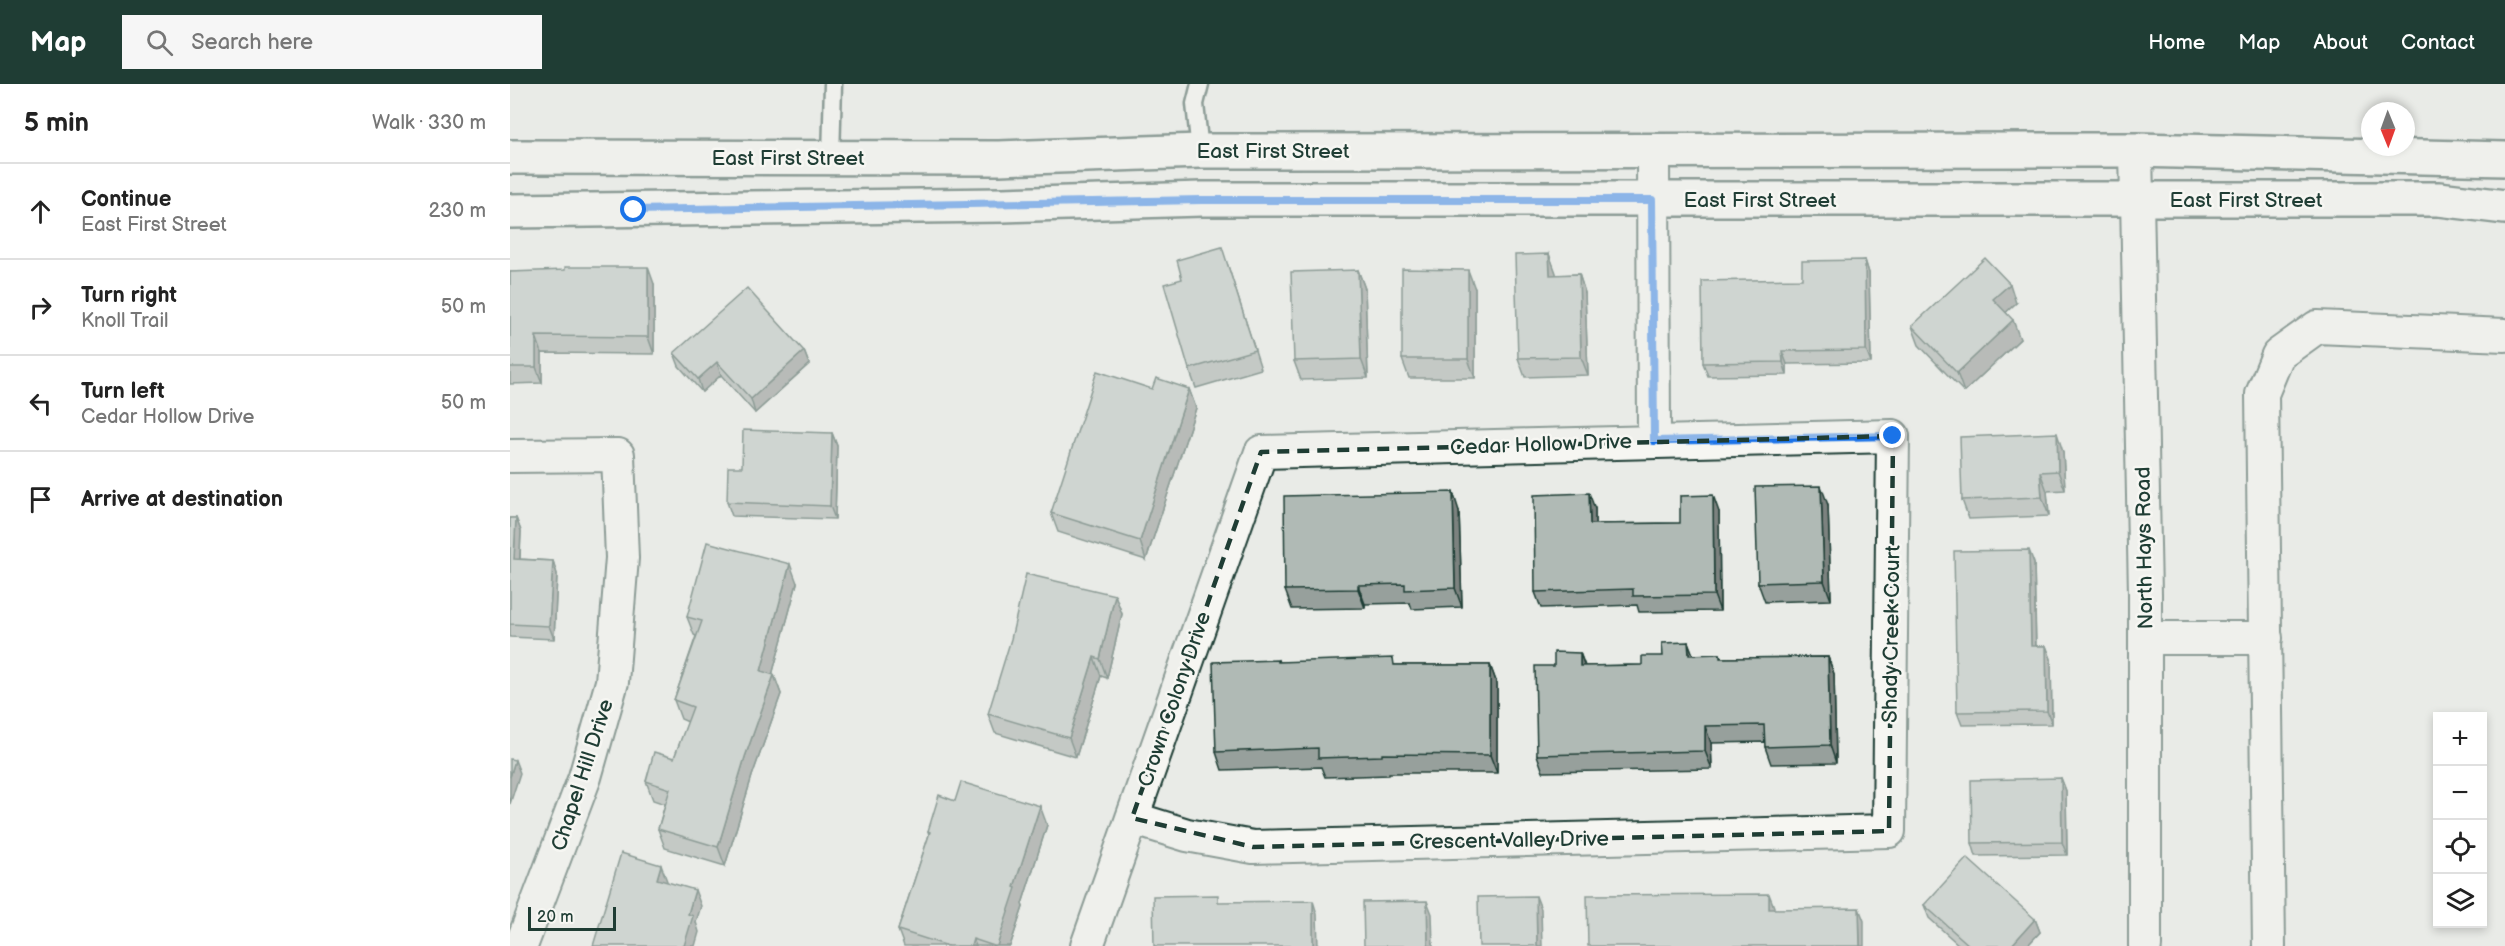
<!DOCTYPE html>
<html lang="en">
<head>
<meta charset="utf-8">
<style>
	body { margin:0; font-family:"Balsamiq Sans",sans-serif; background:#f6f6f6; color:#222 }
	.controls { position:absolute; right:18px; bottom:18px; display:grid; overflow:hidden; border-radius:0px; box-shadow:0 3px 9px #0003 }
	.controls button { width:54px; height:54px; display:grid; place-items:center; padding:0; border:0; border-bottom:2px solid #e0e0e0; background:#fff; color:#222; font:30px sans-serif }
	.compass { position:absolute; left:1851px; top:18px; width:54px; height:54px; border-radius:50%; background:#fff; box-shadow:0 3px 9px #0003; rotate:179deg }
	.scale { position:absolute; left:18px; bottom:15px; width:88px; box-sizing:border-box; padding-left:6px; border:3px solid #1f3d34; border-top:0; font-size:16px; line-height:21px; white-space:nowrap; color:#1f3d34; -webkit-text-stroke:4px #f6f6f2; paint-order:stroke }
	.stop { position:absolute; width:18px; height:18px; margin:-14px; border:4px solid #1a73e8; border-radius:50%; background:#fff }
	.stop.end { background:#1a73e8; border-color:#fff; box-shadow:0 2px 6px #0008 }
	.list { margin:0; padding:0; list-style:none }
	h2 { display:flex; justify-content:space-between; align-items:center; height:78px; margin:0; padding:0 24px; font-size:26px }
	h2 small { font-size:20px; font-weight:400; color:#767676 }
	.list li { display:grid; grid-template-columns:39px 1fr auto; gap:18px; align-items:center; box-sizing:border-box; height:96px; padding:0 24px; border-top:2px solid #e0e0e0 }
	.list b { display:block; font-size:22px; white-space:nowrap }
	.list p { margin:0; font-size:20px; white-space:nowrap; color:#767676 }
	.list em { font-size:20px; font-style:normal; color:#767676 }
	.icon { flex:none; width:33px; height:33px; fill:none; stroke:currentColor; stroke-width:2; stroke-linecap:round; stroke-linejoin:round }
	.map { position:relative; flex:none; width:1995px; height:862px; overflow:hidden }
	header { display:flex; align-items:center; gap:36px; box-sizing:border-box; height:84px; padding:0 30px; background:#1f3d34; color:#fff }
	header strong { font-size:28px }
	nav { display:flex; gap:33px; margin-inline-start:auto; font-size:21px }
	.search { width:420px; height:54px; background:#f6f6f6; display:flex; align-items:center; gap:15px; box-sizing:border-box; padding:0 21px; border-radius:0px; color:#767676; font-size:22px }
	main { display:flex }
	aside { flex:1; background:#fff }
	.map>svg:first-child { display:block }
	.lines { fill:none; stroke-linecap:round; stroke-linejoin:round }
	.service-casing { stroke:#1f3d34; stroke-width:21 }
	.minor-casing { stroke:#1f3d34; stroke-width:36 }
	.secondary-casing { stroke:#1f3d34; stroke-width:38 }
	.service { stroke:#f6f6f2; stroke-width:16 }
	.minor { stroke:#f6f6f2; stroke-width:32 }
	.secondary { stroke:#f6f6f2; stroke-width:33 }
	.wall { fill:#97a09c; stroke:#1f3d34; stroke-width:1.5 }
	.shaded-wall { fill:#7b827f; stroke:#1f3d34; stroke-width:1.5 }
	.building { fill:#b0bab5; stroke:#1f3d34; stroke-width:1.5 }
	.route { stroke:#1a73e8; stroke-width:8 }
	.marked { fill:none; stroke:#1f3d34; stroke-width:4.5; stroke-dasharray:12 8; stroke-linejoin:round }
	.labels { text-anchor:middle; stroke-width:5; stroke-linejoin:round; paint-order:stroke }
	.street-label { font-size:21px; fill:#1f3d34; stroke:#f6f6f2 }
</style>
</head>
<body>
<header>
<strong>Map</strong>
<div class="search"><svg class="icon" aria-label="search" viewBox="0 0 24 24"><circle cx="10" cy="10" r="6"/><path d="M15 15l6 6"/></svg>Search here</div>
<nav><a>Home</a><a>Map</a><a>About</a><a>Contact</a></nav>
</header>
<main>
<aside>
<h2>5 min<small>Walk · 330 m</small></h2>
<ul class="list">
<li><svg class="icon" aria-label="ahead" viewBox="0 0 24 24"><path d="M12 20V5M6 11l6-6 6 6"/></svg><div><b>Continue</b><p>East First Street</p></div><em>230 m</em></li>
<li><svg class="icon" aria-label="right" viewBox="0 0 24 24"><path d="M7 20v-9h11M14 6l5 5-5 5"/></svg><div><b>Turn right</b><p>Knoll Trail</p></div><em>50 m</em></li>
<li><svg class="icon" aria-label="left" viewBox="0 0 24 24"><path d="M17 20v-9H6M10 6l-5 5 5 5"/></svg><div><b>Turn left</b><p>Cedar Hollow Drive</p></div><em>50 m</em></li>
<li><svg class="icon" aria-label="arrive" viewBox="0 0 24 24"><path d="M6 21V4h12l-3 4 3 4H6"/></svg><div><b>Arrive at destination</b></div></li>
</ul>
</aside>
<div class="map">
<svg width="1995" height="862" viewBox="0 0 1995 862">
	<rect width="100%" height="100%" fill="#e9ebe7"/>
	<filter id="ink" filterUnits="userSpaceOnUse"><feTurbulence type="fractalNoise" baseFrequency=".0167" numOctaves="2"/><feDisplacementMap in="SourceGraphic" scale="12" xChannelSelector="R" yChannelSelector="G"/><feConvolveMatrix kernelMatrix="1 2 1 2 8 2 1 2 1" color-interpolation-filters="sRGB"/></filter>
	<g filter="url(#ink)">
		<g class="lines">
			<defs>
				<g id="service">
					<polyline points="690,0 685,20 690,67"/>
					<polyline points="321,74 323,0"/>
				</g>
				<g id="minor">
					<polyline points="1626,66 1635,510 1635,862"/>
					<polyline points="1143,67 1144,357"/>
					<polyline points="0,372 108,371 112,474 102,598 75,693 11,862"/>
					<polyline points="1635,554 1756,554"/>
					<polyline points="577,862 751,368 1383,352 1379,747 743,763 677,751 622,734"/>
					<polyline points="1759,862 1752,310 1768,271 1807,243 1995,251"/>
				</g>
				<g id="secondary">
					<polyline points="0,73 489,74 690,67 1626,66 1995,75"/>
					<polyline points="0,127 493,121 692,115 1929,115 1995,123"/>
				</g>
			</defs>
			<use href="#service" class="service-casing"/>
			<use href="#minor" class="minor-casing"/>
			<use href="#secondary" class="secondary-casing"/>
			<use href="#service" class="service"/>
			<use href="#minor" class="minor"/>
			<use href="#secondary" class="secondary"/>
		</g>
		<g class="wall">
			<polygon points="1039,170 1046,191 1069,190 1075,209 1078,291 1015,293 1008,274"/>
			<polygon points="1355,176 1359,189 1361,279 1277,280 1277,291 1198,292 1193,279 1292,195"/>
			<polygon points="718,182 751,285 686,304 679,285"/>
			<polygon points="848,186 855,205 858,294 791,296 784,277"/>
			<polygon points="0,188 144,200 144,270 32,269 32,299 0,300"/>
			<polygon points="965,205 965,294 899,294 892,275"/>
			<polygon points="1506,219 1496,228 1510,255 1454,308 1409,261 1402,242"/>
			<polygon points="294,267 299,280 245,329 211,291 192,308 169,282 164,269"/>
			<polygon points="642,305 679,305 686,324 636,476 548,448 541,429"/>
			<polygon points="322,349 327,362 325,435 222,432 217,418 232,383"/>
			<polygon points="1553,368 1555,406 1537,407 1539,432 1459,435 1452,416"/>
			<polygon points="1318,421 1321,516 1255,518 1248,499"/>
			<polygon points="1085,425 1085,440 1170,439 1209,428 1210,527 1129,528 1127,521 1031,524 1025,508"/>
			<polygon points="949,427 952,523 902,525 900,519 855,520 855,524 782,525 775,506"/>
			<polygon points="0,434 6,434 11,447 10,475 43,477 47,490 44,555 0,553"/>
			<polygon points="1524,479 1526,562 1536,562 1541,575 1542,640 1452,641 1447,628"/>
			<polygon points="287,499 262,591 264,591 271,610 242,692 215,782 155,764 148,745 155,720 143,716 136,697 164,674 178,638 171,635 164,616 186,552 184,551 177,533"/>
			<polygon points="605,511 612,530 597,594 591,592 566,673 485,649 478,630"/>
			<polygon points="1178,558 1183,571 1210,570 1211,574 1318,573 1324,590 1326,679 1261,680 1255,663 1255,658 1201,659 1202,685 1033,688 1027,671 1044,582 1070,569 1075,582 1132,581 1153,572"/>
			<polygon points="768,576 769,578 886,581 980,581 987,600 987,689 879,689 879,691 815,693 811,683 712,686 706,668"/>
			<polygon points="1551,694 1556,707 1557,771 1466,772 1462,759"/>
			<polygon points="445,717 537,741 512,820 513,823 500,862 394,862 388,846 419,751 418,747"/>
			<polygon points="1414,821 1525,835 1530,848 1517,862 1450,862 1419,834"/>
		</g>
		<g class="shaded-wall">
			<polygon points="1039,170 1046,189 1047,210 1040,191"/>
			<polygon points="1355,176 1359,189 1361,279 1356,266"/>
			<polygon points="138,183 144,200 144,270 138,253"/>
			<polygon points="848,186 855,205 858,294 851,275"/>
			<polygon points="958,186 965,205 965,294 958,275"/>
			<polygon points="1069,190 1075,209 1078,291 1071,273"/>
			<polygon points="1500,200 1506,219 1490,234 1483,215"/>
			<polygon points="1503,236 1510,255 1454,308 1447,289"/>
			<polygon points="26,252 32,269 32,299 26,283"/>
			<polygon points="294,267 299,280 245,329 241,315"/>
			<polygon points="1272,267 1277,280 1277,291 1273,278"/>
			<polygon points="207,278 211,291 192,308 188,295"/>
			<polygon points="679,305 686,324 636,476 630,457"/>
			<polygon points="322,349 327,362 325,435 320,422"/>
			<polygon points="1547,349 1553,368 1555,406 1548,387"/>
			<polygon points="1530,388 1537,407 1539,432 1532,413"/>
			<polygon points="1311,402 1318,421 1321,516 1314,497"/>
			<polygon points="943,408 949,427 952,523 945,504"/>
			<polygon points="1079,409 1085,425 1085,456 1080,440"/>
			<polygon points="1203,411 1209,428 1210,527 1204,511"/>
			<polygon points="6,434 11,447 9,488 4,475"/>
			<polygon points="1519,466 1524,479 1526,575 1521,562"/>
			<polygon points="43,477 47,490 44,555 39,542"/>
			<polygon points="280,480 287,499 258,606 251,587"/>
			<polygon points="848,501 855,520 855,524 848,505"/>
			<polygon points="605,511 612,530 597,594 590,575"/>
			<polygon points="1178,558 1185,576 1179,571"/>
			<polygon points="1536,562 1541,575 1542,640 1537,627"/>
			<polygon points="1070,569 1076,586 1070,582"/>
			<polygon points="584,573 591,592 566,673 559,654"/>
			<polygon points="1318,573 1324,590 1326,679 1320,661"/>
			<polygon points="980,581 987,600 987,689 980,671"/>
			<polygon points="264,591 271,610 242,692 215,782 208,763 235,673"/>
			<polygon points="1195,642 1201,659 1202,685 1195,667"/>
			<polygon points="5,676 10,689 0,720 0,693"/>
			<polygon points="1551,694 1556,707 1557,771 1552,758"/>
			<polygon points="530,722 537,741 512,820 513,823 500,862 487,862 504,803"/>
			<polygon points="151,781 157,797 153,811 147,795"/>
			<polygon points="185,806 191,822 186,838 189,848 185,862 174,862 178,830"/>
			<polygon points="1259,810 1264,823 1264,839 1259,825"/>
			<polygon points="1026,812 1031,825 1032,862 1027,862"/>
			<polygon points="803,817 807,830 808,862 803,862"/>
			<polygon points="917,817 922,830 923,862 918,862"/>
			<polygon points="1349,824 1354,837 1354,862 1350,862"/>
			<polygon points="1525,835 1530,848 1517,862 1501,862"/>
			<polygon points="463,855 466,862 461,862"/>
		</g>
		<g class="building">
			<polygon points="712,163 745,266 679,285 654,200 672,195 667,176"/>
			<polygon points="1039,170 1040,191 1069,190 1071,273 1008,274 1005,171"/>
			<polygon points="1475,174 1500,200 1483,215 1503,236 1447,289 1402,242"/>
			<polygon points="1355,176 1356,266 1272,267 1273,278 1193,279 1192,197 1292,195 1292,177"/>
			<polygon points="55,183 138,183 138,253 26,252 26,283 0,283 0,188 55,186"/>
			<polygon points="892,185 958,186 958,275 892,275"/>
			<polygon points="848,186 851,275 784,277 781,188"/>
			<polygon points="237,204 294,267 241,315 207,278 188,295 164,269"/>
			<polygon points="587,287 642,305 646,294 679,305 630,457 541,429"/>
			<polygon points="233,346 322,349 320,422 217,418 218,383 232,383"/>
			<polygon points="1547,349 1548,387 1530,388 1532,413 1452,416 1450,353"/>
			<polygon points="1311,402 1314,497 1248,499 1245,403"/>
			<polygon points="943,408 945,504 895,506 895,500 848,501 848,505 775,506 774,412"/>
			<polygon points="1079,409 1080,440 1170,439 1170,412 1203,411 1204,511 1123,512 1123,505 1025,508 1024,411"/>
			<polygon points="0,434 6,434 4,475 43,477 39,542 0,540"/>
			<polygon points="197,458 280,480 251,587 264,591 235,673 208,763 148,745 160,705 136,697 144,668 164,674 183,623 164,616 192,537 177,533"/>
			<polygon points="1519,466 1521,562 1536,562 1537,627 1447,628 1444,467"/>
			<polygon points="516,490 605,511 590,575 584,573 559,654 478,630 501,555"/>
			<polygon points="1178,558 1179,571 1210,570 1210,574 1318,573 1320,661 1255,663 1254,641 1195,642 1195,667 1027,671 1025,582 1044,582 1044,568 1070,569 1070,582 1132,581 1132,572 1153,572 1152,559"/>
			<polygon points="883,574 884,581 980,581 980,671 872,670 872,672 808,674 808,664 706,668 703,578 768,576 768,578"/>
			<polygon points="0,675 5,676 0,693"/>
			<polygon points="1551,694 1552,758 1462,759 1461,696"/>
			<polygon points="451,698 530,722 504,803 506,804 487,862 484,862 463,855 461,862 438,862 388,846 420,748 418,747 429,711 445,717"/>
			<polygon points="111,769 151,781 147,795 185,806 178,830 183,832 174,862 83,862"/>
			<polygon points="1457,774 1525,835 1501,862 1460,862 1414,821"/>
			<polygon points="1259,810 1259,825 1349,824 1350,862 1078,862 1077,811"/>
			<polygon points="708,811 708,818 803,817 803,862 644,862 643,812"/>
			<polygon points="1026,812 1027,862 969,862 968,813"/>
			<polygon points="917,817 918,862 854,862 853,818"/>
		</g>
	</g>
	<g class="lines" filter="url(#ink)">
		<polyline class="route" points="124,126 692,116 1142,116 1144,357 1383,352"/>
	</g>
	<path d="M0 0H1995V862H0ZM1383 352 1379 747 743 763 622 734 751 368Z" fill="#e9ebe7" fill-opacity=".55" fill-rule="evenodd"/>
	<path class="marked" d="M1383 352 1379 747 743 763 622 734 751 368Z"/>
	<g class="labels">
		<g class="street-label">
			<text x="763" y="74">East First Street</text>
			<text x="278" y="81">East First Street</text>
			<text x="1250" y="123">East First Street</text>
			<text x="1736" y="123">East First Street</text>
			<text transform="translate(1031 360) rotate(-2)" y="7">Cedar Hollow Drive</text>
			<text transform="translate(1634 464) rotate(-91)" y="7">North Hays Road</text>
			<text transform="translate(1381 550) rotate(-89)" y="7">Shady Creek Court</text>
			<text transform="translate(664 615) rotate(-71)" y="7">Crown Colony Drive</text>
			<text transform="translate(72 691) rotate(-72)" y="7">Chapel Hill Drive</text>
			<text transform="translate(999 756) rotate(-1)" y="7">Crescent Valley Drive</text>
		</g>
	</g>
</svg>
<div class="controls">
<button>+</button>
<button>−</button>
<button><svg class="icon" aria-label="locate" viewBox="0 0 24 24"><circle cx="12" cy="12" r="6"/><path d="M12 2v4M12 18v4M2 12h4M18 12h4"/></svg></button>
<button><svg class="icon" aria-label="layers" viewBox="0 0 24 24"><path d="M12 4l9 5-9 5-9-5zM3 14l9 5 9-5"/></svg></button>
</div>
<svg class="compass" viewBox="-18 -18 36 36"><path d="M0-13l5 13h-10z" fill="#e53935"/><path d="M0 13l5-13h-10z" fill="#767676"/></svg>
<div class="scale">20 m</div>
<div class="stop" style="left:124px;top:126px"></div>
<div class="stop end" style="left:1383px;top:352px"></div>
</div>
</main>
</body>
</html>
